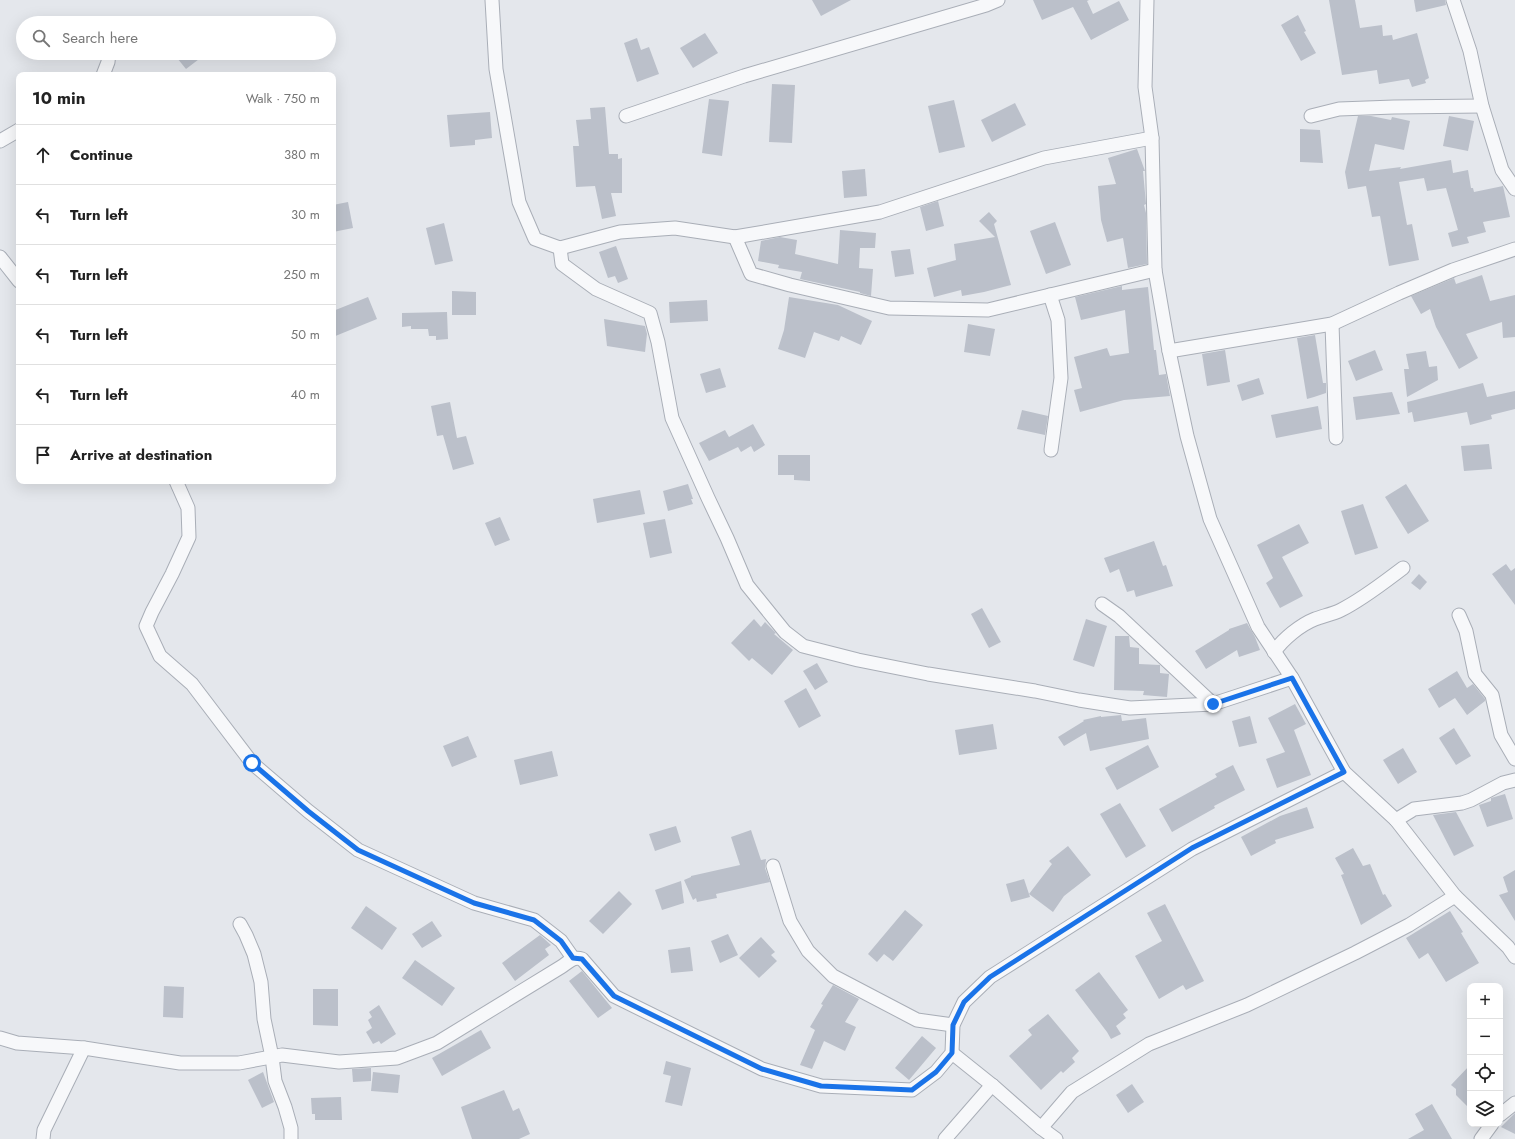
<!DOCTYPE html>
<html lang="en">
<head>
<meta charset="utf-8">
<style>
	body { margin:0; font-family:Jost,sans-serif; background:#f6f6f6; color:#222 }
	.controls { position:absolute; right:12px; bottom:12px; display:grid; overflow:hidden; border-radius:8px; box-shadow:0 4px 16px #0002 }
	.controls button { width:36px; height:36px; display:grid; place-items:center; padding:0; border:0; border-bottom:1px solid #e0e0e0; background:#fff; color:#222; font:20px sans-serif }
	.stop { position:absolute; width:12px; height:12px; margin:-9px; border:3px solid #1a73e8; border-radius:50%; background:#fff }
	.stop.end { background:#1a73e8; border-color:#fff; box-shadow:0 1px 4px #0008 }
	.list { margin:0; padding:0; list-style:none }
	h2 { display:flex; justify-content:space-between; align-items:center; height:52px; margin:0; padding:0 16px; font-size:17px }
	h2 small { font-size:13px; font-weight:400; color:#767676 }
	.list li { display:grid; grid-template-columns:26px 1fr auto; gap:12px; align-items:center; box-sizing:border-box; height:60px; padding:0 16px; border-top:1px solid #e0e0e0 }
	.list b { display:block; font-size:15px; white-space:nowrap }
	.list em { font-size:13px; font-style:normal; color:#767676 }
	.icon { flex:none; width:22px; height:22px; fill:none; stroke:currentColor; stroke-width:2; stroke-linecap:round; stroke-linejoin:round }
	.map { position:relative; flex:none; width:1515px; height:1139px; overflow:hidden }
	.search { position:absolute; background:#fff; box-shadow:0 4px 16px #0002; left:16px; top:16px; width:320px; height:44px; display:flex; align-items:center; gap:10px; box-sizing:border-box; padding:0 14px; border-radius:22px; color:#767676; font-size:15px }
	.panel { position:absolute; background:#fff; box-shadow:0 4px 16px #0002; left:16px; top:72px; width:320px; height:412px; border-radius:8px }
	.map>svg:first-child { display:block }
	.building { fill:#bbc0ca }
	.lines { fill:none; stroke-linecap:round; stroke-linejoin:round }
	.minor-casing { stroke:#a9aeb7; stroke-width:15 }
	.minor { stroke:#f7f8fa; stroke-width:13 }
	.route { stroke:#1a73e8; stroke-width:5 }
</style>
</head>
<body>
<div class="map">
<svg width="1515" height="1139" viewBox="0 0 1515 1139">
	<rect width="100%" height="100%" fill="#e4e7ec"/>
	<g class="building">
		<polygon points="812,0 851,0 821,16"/>
		<polygon points="1033,0 1089,0 1087,1 1093,14 1119,1 1129,20 1091,40 1073,7 1042,20"/>
		<polygon points="1329,0 1355,0 1360,28 1382,25 1383,36 1392,35 1393,40 1417,33 1429,78 1425,80 1426,83 1412,87 1409,79 1379,84 1377,70 1342,75"/>
		<polygon points="1414,0 1445,0 1446,5 1416,12"/>
		<polygon points="1298,15 1306,31 1304,32 1316,53 1301,61 1281,25"/>
		<polygon points="705,33 718,53 693,68 680,48"/>
		<polygon points="637,38 641,50 649,47 659,74 637,82 624,43"/>
		<polygon points="173,53 207,53 186,69"/>
		<polygon points="772,84 795,85 792,143 769,142"/>
		<polygon points="709,99 729,101 722,156 702,153"/>
		<polygon points="954,100 965,147 939,153 928,106"/>
		<polygon points="1015,103 1026,125 992,142 981,120"/>
		<polygon points="605,107 609,154 618,154 618,159 622,158 622,193 611,193 616,216 602,219 595,186 576,187 573,146 579,146 576,120 591,119 590,108"/>
		<polygon points="490,112 492,138 475,140 475,145 450,147 447,115"/>
		<polygon points="1358,116 1371,116 1391,120 1392,117 1410,121 1404,150 1375,144 1369,171 1401,167 1400,169 1451,160 1453,173 1468,170 1471,188 1473,188 1474,192 1503,186 1510,217 1483,222 1486,232 1467,237 1469,243 1452,247 1448,233 1458,230 1446,188 1427,191 1424,178 1399,182 1407,225 1412,224 1419,260 1389,266 1380,216 1372,217 1366,186 1348,189 1345,172"/>
		<polygon points="1449,116 1474,121 1468,151 1443,146"/>
		<polygon points="1300,129 1320,130 1323,163 1300,162"/>
		<polygon points="1137,149 1145,171 1143,171 1146,204 1144,205 1146,213 1147,264 1128,268 1123,238 1107,242 1101,220 1098,186 1116,184 1108,158"/>
		<polygon points="865,169 867,196 844,198 842,171"/>
		<polygon points="938,201 944,226 926,231 920,207"/>
		<polygon points="348,202 353,228 333,232 333,205"/>
		<polygon points="989,212 997,221 994,224 1011,285 984,292 962,296 961,290 934,297 927,268 956,260 954,244 995,237 979,221"/>
		<polygon points="1055,222 1071,265 1046,274 1030,231"/>
		<polygon points="444,223 453,261 435,265 426,228"/>
		<polygon points="840,230 876,233 875,248 860,248 859,268 873,269 871,296 860,293 860,292 800,279 802,272 778,268 779,265 758,261 761,241 780,237 797,240 795,254 838,264"/>
		<polygon points="616,246 628,279 618,283 615,276 608,278 599,252"/>
		<polygon points="910,249 914,274 895,277 891,251"/>
		<polygon points="1482,275 1490,301 1515,295 1515,337 1503,338 1502,322 1466,334 1478,358 1459,369 1436,327 1430,309 1421,314 1411,296 1454,278 1456,284"/>
		<polygon points="1122,286 1122,290 1148,287 1154,350 1156,350 1159,375 1166,374 1170,396 1124,400 1080,412 1074,390 1082,388 1074,357 1107,348 1110,356 1129,353 1125,310 1081,320 1075,297"/>
		<polygon points="452,291 476,292 476,315 452,315"/>
		<polygon points="368,297 377,319 333,337 333,311"/>
		<polygon points="789,297 838,305 872,321 861,345 841,336 839,341 814,332 805,358 778,349 784,330"/>
		<polygon points="707,300 708,321 670,323 669,302"/>
		<polygon points="447,312 448,339 436,340 436,336 429,336 428,329 411,329 411,326 402,327 402,313"/>
		<polygon points="604,319 645,326 647,334 645,352 607,346"/>
		<polygon points="968,324 995,329 990,356 964,352"/>
		<polygon points="1315,335 1323,383 1326,383 1326,393 1314,397 1307,399 1297,338"/>
		<polygon points="1225,350 1230,382 1207,386 1202,354"/>
		<polygon points="1375,350 1383,370 1356,381 1348,361"/>
		<polygon points="1426,351 1429,367 1437,366 1438,380 1407,397 1404,369 1409,369 1406,354"/>
		<polygon points="720,368 726,387 706,393 700,374"/>
		<polygon points="1259,378 1264,394 1242,401 1237,385"/>
		<polygon points="1483,383 1487,397 1515,391 1515,409 1491,415 1492,419 1470,425 1467,412 1414,422 1412,412 1408,413 1407,402"/>
		<polygon points="1392,392 1400,414 1356,420 1353,397"/>
		<polygon points="450,402 457,438 466,436 474,464 453,470 443,435 437,436 431,406"/>
		<polygon points="1318,406 1322,429 1276,438 1271,415"/>
		<polygon points="1022,410 1048,416 1045,435 1017,429"/>
		<polygon points="753,424 765,445 754,452 751,446 741,452 738,447 709,461 699,443 725,430 729,437"/>
		<polygon points="1489,444 1492,469 1464,471 1461,446"/>
		<polygon points="778,455 810,455 810,481 794,480 794,475 778,475"/>
		<polygon points="688,484 693,499 691,499 693,504 668,511 663,491"/>
		<polygon points="1406,484 1429,521 1408,534 1385,497"/>
		<polygon points="640,490 645,514 597,523 593,499"/>
		<polygon points="1363,504 1378,548 1355,555 1341,511"/>
		<polygon points="500,517 510,540 495,546 485,523"/>
		<polygon points="665,519 672,553 650,558 643,523"/>
		<polygon points="1299,524 1309,543 1282,557 1303,596 1280,608 1266,583 1273,578 1257,545"/>
		<polygon points="1154,541 1163,566 1166,565 1173,586 1136,597 1134,590 1127,592 1119,569 1110,573 1104,558"/>
		<polygon points="1506,564 1511,571 1515,568 1515,605 1492,574"/>
		<polygon points="1419,574 1427,582 1420,590 1411,583"/>
		<polygon points="982,608 1001,642 989,648 971,614"/>
		<polygon points="754,619 761,627 765,622 776,633 774,634 793,650 772,675 752,658 749,661 731,643"/>
		<polygon points="1086,619 1107,626 1094,667 1073,660"/>
		<polygon points="1247,623 1255,637 1260,650 1239,657 1237,650 1206,669 1195,651 1229,630 1229,629"/>
		<polygon points="1115,636 1129,636 1130,647 1139,648 1139,664 1160,665 1160,673 1169,674 1167,697 1143,695 1144,691 1114,690"/>
		<polygon points="817,663 828,682 815,690 803,671"/>
		<polygon points="1457,671 1467,688 1473,684 1485,699 1485,701 1467,715 1455,698 1439,708 1428,689"/>
		<polygon points="806,688 821,716 799,728 784,701"/>
		<polygon points="1295,704 1306,724 1294,730 1311,775 1277,788 1266,759 1285,752 1268,718"/>
		<polygon points="1121,715 1122,721 1146,718 1149,739 1090,751 1086,733 1064,746 1058,737 1084,721 1083,720 1101,716 1101,717"/>
		<polygon points="1250,716 1257,743 1239,747 1232,721"/>
		<polygon points="993,724 997,749 959,755 955,730"/>
		<polygon points="1454,728 1471,756 1456,765 1439,738"/>
		<polygon points="468,736 477,757 452,767 443,746"/>
		<polygon points="1148,745 1159,767 1117,790 1105,768"/>
		<polygon points="1403,748 1417,772 1398,784 1383,760"/>
		<polygon points="552,751 558,776 520,785 514,760"/>
		<polygon points="1233,765 1245,790 1214,806 1215,808 1172,832 1159,809 1217,777 1215,774"/>
		<polygon points="1505,794 1513,819 1487,827 1479,805 1491,801 1491,798"/>
		<polygon points="1120,803 1146,846 1126,858 1100,814"/>
		<polygon points="1307,807 1314,828 1275,840 1276,843 1251,856 1241,837 1280,816"/>
		<polygon points="1456,812 1474,846 1454,856 1433,815"/>
		<polygon points="676,826 681,842 655,851 649,834"/>
		<polygon points="751,830 761,860 766,859 765,868 770,882 716,894 717,898 697,902 696,898 693,900 684,880 691,877 691,876 740,865 731,837"/>
		<polygon points="1068,846 1091,875 1064,896 1053,912 1029,894 1052,864 1049,861"/>
		<polygon points="1353,848 1363,866 1370,864 1383,895 1385,894 1392,906 1361,925 1341,875 1344,874 1335,858"/>
		<polygon points="1515,870 1515,921 1499,895 1508,892 1503,877"/>
		<polygon points="1024,879 1030,897 1011,902 1006,884"/>
		<polygon points="681,881 684,903 662,910 655,890"/>
		<polygon points="619,891 632,904 603,934 589,921"/>
		<polygon points="1165,904 1204,981 1186,990 1183,985 1159,999 1135,956 1162,941 1147,913"/>
		<polygon points="366,906 397,928 382,950 351,928"/>
		<polygon points="905,910 923,925 893,961 884,954 877,962 868,954"/>
		<polygon points="1450,911 1463,932 1461,933 1479,963 1446,982 1428,953 1419,959 1406,938"/>
		<polygon points="432,921 442,936 422,948 412,934"/>
		<polygon points="728,934 738,955 720,963 711,941"/>
		<polygon points="540,935 551,945 545,949 549,955 515,981 502,963"/>
		<polygon points="761,937 775,952 771,955 777,961 759,978 739,958"/>
		<polygon points="690,947 693,971 671,973 668,950"/>
		<polygon points="415,960 455,988 442,1006 402,978"/>
		<polygon points="582,971 612,1008 598,1018 569,981"/>
		<polygon points="1099,972 1128,1010 1123,1014 1126,1018 1116,1026 1121,1034 1111,1039 1107,1032 1075,990"/>
		<polygon points="833,985 859,999 845,1022 856,1027 845,1051 824,1041 812,1069 800,1065 815,1030 810,1027 823,1005 821,1004"/>
		<polygon points="164,986 184,987 183,1018 163,1017"/>
		<polygon points="313,989 338,989 338,1026 313,1025"/>
		<polygon points="379,1005 396,1034 381,1044 379,1041 373,1044 366,1032 372,1028 368,1020 372,1017 369,1012"/>
		<polygon points="1048,1014 1079,1051 1072,1058 1075,1062 1063,1073 1061,1071 1041,1090 1009,1056 1032,1035 1028,1030"/>
		<polygon points="481,1030 491,1048 442,1076 432,1058"/>
		<polygon points="922,1036 936,1048 909,1080 895,1068"/>
		<polygon points="666,1061 691,1068 682,1106 665,1102 671,1076 663,1074"/>
		<polygon points="1470,1065 1470,1109 1456,1095 1456,1089 1451,1085"/>
		<polygon points="371,1068 371,1081 353,1082 352,1069"/>
		<polygon points="263,1072 274,1102 262,1108 248,1080"/>
		<polygon points="373,1072 400,1075 398,1093 371,1091"/>
		<polygon points="1132,1084 1144,1102 1128,1113 1116,1095"/>
		<polygon points="504,1090 513,1111 519,1108 530,1134 519,1139 472,1139 461,1107"/>
		<polygon points="341,1097 342,1120 315,1120 315,1114 312,1114 311,1098"/>
		<polygon points="1432,1104 1452,1139 1408,1139 1424,1130 1415,1114"/>
		<polygon points="1515,1113 1515,1134 1501,1127"/>
	</g>
	<g class="lines">
		<defs>
			<g id="minor">
				<polyline points="492,0 496,69 519,202 535,239 560,248 620,232 675,228 735,237 880,212 1044,158 1152,138"/>
				<polyline points="1147,0 1145,87 1152,138 1155,270 1169,351 1187,436 1210,519 1258,627 1292,678 1344,772 1396,820 1455,896 1508,947 1515,957"/>
				<polyline points="1453,0 1470,51 1482,106 1502,170 1515,189"/>
				<polyline points="103,75 108,62 109,53"/>
				<polyline points="626,116 744,76 986,5 998,0"/>
				<polyline points="1311,116 1339,109 1394,107 1482,106"/>
				<polyline points="0,141 19,130"/>
				<polyline points="735,237 751,274 790,285 889,308 988,310 1155,270"/>
				<polyline points="560,248 562,264 596,289 650,313 658,342 672,418 708,498 727,538 747,585 785,632 803,646 858,660 928,674 1035,691 1079,700 1130,708 1213,704 1292,678"/>
				<polyline points="0,257 19,281"/>
				<polyline points="1050,295 1058,320 1061,378 1051,450"/>
				<polyline points="1332,324 1336,438"/>
				<polyline points="1169,351 1332,324 1399,293 1453,270 1515,249"/>
				<polyline points="176,481 188,508 189,537 172,574 152,612 146,626 160,656 192,684 252,763 308,811 358,850 474,903 534,920 561,941 573,958"/>
				<polyline points="1102,604 1119,616 1213,704"/>
				<polyline points="1459,615 1466,631 1475,674 1492,695 1501,735 1515,759"/>
				<path d="M1274 652C1283 639 1300 625 1315 619 1323 616 1333 614 1341 610 1363 599 1383 583 1403 568"/>
				<polyline points="1396,820 1414,809 1462,803 1471,800 1503,783 1515,780"/>
				<polyline points="773,866 790,921 808,951 833,976 917,1020 953,1025"/>
				<polyline points="240,924 246,935 254,954 261,982 264,1019 272,1057 275,1081 285,1107 291,1128 291,1139"/>
				<path d="M0 1038 17 1043 84 1048 180 1063H239L282 1055 339 1062 397 1058 437 1043 561 967C569 962 573 956 582 959L614 996 762 1069 821 1086 912 1090 936 1072 952 1053 953 1025 964 1002 990 977 1192 849 1344 772"/>
				<polyline points="952,1053 992,1085 1041,1128 1056,1139"/>
				<polyline points="1500,1115 1515,1103"/>
				<polyline points="1041,1128 1072,1092 1149,1044 1247,1005 1355,953 1409,925 1455,896"/>
				<polyline points="43,1139 44,1130 84,1048"/>
				<polyline points="945,1139 992,1085"/>
				<polyline points="1481,1139 1492,1124"/>
			</g>
		</defs>
		<use href="#minor" class="minor-casing"/>
		<use href="#minor" class="minor"/>
	</g>
	<g class="lines">
		<polyline class="route" points="252,763 308,811 358,850 474,903 534,920 561,941 573,958 582,959 614,996 762,1069 821,1086 912,1090 936,1072 952,1053 953,1025 964,1002 990,977 1192,848 1344,772 1292,678 1213,704"/>
	</g>
</svg>
<div class="controls">
<button>+</button>
<button>−</button>
<button><svg class="icon" aria-label="locate" viewBox="0 0 24 24"><circle cx="12" cy="12" r="6"/><path d="M12 2v4M12 18v4M2 12h4M18 12h4"/></svg></button>
<button><svg class="icon" aria-label="layers" viewBox="0 0 24 24"><path d="M12 4l9 5-9 5-9-5zM3 14l9 5 9-5"/></svg></button>
</div>
<div class="stop" style="left:252px;top:763px"></div>
<div class="stop end" style="left:1213px;top:704px"></div>
<div class="search"><svg class="icon" aria-label="search" viewBox="0 0 24 24"><circle cx="10" cy="10" r="6"/><path d="M15 15l6 6"/></svg>Search here</div>
<section class="panel">
<h2>10 min<small>Walk · 750 m</small></h2>
<ul class="list">
<li><svg class="icon" aria-label="ahead" viewBox="0 0 24 24"><path d="M12 20V5M6 11l6-6 6 6"/></svg><div><b>Continue</b></div><em>380 m</em></li>
<li><svg class="icon" aria-label="left" viewBox="0 0 24 24"><path d="M17 20v-9H6M10 6l-5 5 5 5"/></svg><div><b>Turn left</b></div><em>30 m</em></li>
<li><svg class="icon" aria-label="left" viewBox="0 0 24 24"><path d="M17 20v-9H6M10 6l-5 5 5 5"/></svg><div><b>Turn left</b></div><em>250 m</em></li>
<li><svg class="icon" aria-label="left" viewBox="0 0 24 24"><path d="M17 20v-9H6M10 6l-5 5 5 5"/></svg><div><b>Turn left</b></div><em>50 m</em></li>
<li><svg class="icon" aria-label="left" viewBox="0 0 24 24"><path d="M17 20v-9H6M10 6l-5 5 5 5"/></svg><div><b>Turn left</b></div><em>40 m</em></li>
<li><svg class="icon" aria-label="arrive" viewBox="0 0 24 24"><path d="M6 21V4h12l-3 4 3 4H6"/></svg><div><b>Arrive at destination</b></div></li>
</ul>
</section>
</div>
</body>
</html>
